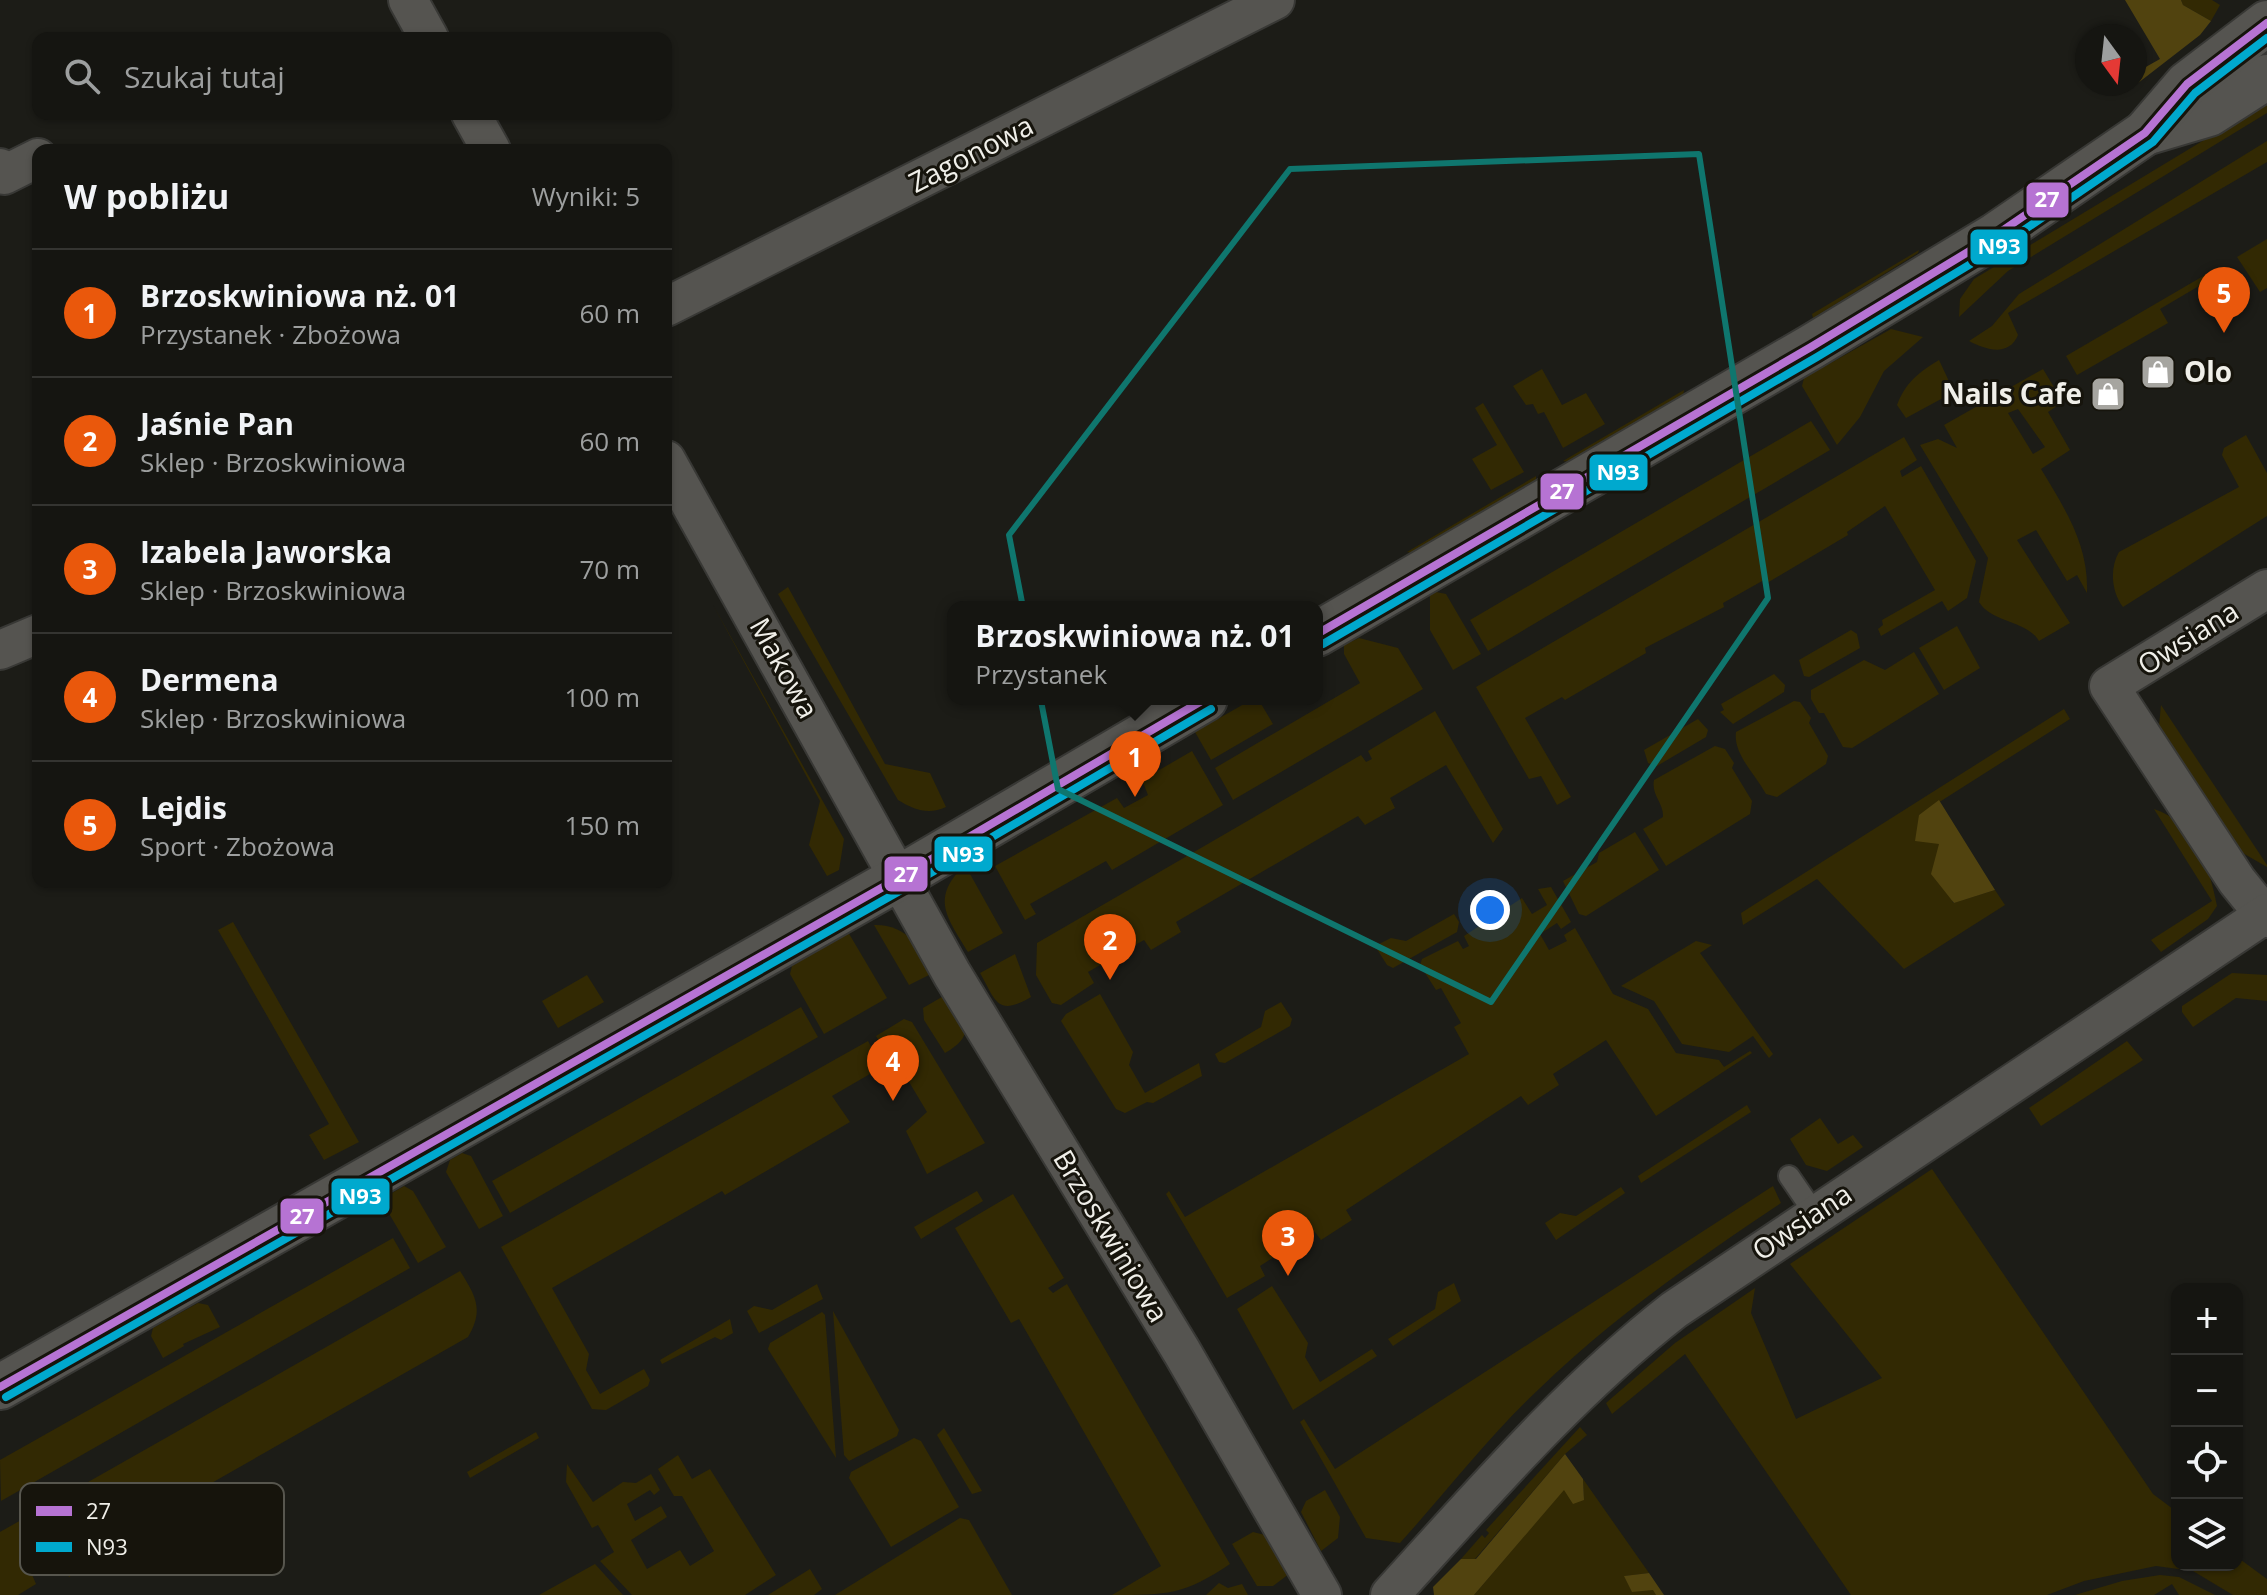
<!DOCTYPE html>
<html lang="pl">
<head>
<meta charset="utf-8">
<style>
	body { margin:0; font-family:"Open Sans",sans-serif; background:#1e1e1a; color:#f1f3f6 }
	.controls { position:absolute; right:24px; bottom:24px; display:grid; overflow:hidden; border-radius:16px; box-shadow:0 2px 6px #0004 }
	.controls button { width:72px; height:72px; display:grid; place-items:center; padding:0; border:0; border-bottom:2px solid #343431; background:#151511; color:#f1f3f6; font:40px sans-serif }
	.compass { position:absolute; left:2075px; top:24px; width:72px; height:72px; border-radius:50%; background:#151511; box-shadow:0 2px 6px #0004; rotate:165deg }
	.you { position:absolute; left:1490px; top:910px; width:28px; height:28px; margin:-20px; border:6px solid #fff; border-radius:50%; background:#1a73e8; box-shadow:0 0 0 12px #1a73e833 }
	.badge { display:grid; place-items:center; width:52px; height:52px; border-radius:50%; background:#ea580c; color:#fff; font-size:26px; font-weight:700 }
	.pin { position:absolute; translate:-50% -66px; filter:drop-shadow(0 2px 4px #0008) }
	.pin::after { content:''; position:absolute; top:42px; width:28px; height:24px; background:inherit; clip-path:polygon(0 0,100% 0,50% 100%) }
	.popup { position:absolute; left:947px; top:601px; width:376px; height:104px; box-sizing:border-box; display:grid; place-content:center; border-radius:16px; background:#151511; filter:drop-shadow(0 2px 6px #0005); font-size:26px; white-space:nowrap; color:#9d9f9f }
	.popup b { font-size:30px; color:#f1f3f6 }
	.popup::after { content:''; position:absolute; left:50%; top:100%; margin-left:-16px; border:16px solid transparent; border-top-color:#151511 }
	.list { margin:0; padding:0; list-style:none }
	h2 { display:flex; justify-content:space-between; align-items:center; height:104px; margin:0; padding:0 32px; font-size:34px }
	h2 small { font-size:26px; font-weight:400; color:#9d9f9f }
	.list li { display:grid; grid-template-columns:52px 1fr auto; gap:24px; align-items:center; box-sizing:border-box; height:128px; padding:0 32px; border-top:2px solid #343431 }
	.list b { display:block; font-size:30px; white-space:nowrap }
	.list p { margin:0; font-size:26px; white-space:nowrap; color:#9d9f9f }
	.list em { font-size:26px; font-style:normal; color:#9d9f9f }
	.icon { flex:none; width:44px; height:44px; fill:none; stroke:currentColor; stroke-width:2; stroke-linecap:round; stroke-linejoin:round }
	.map { position:relative; flex:none; width:2267px; height:1595px; overflow:hidden }
	.search { position:absolute; background:#151511; box-shadow:0 2px 6px #0004; left:32px; top:32px; width:640px; height:88px; display:flex; align-items:center; gap:20px; box-sizing:border-box; padding:0 28px; border-radius:16px; color:#9d9f9f; font-size:30px }
	.panel { position:absolute; background:#151511; box-shadow:0 2px 6px #0004; left:32px; top:144px; width:640px; height:744px; border-radius:16px }
	.map>svg:first-child { display:block }
	.green { fill:#322903; fill-rule:evenodd }
	.forest { fill:#51430f }
	.lines { fill:none; stroke-linecap:round; stroke-linejoin:round }
	.lane-casing { stroke:#383835; stroke-width:24 }
	.street-casing { stroke:#383835; stroke-width:42 }
	.secondary-casing { stroke:#383835; stroke-width:48 }
	.lane { stroke:#555450; stroke-width:20 }
	.street { stroke:#555450; stroke-width:38 }
	.secondary { stroke:#555450; stroke-width:44 }
	.bus-1-casing { stroke:#16140c; stroke-width:14 }
	.bus-2-casing { stroke:#16140c; stroke-width:14 }
	.bus-1 { stroke:#b673d3; stroke-width:8 }
	.bus-2 { stroke:#00a9ce; stroke-width:8 }
	.marked { fill:none; stroke:#0f766e; stroke-width:6; stroke-linejoin:round }
	.labels { text-anchor:middle; stroke-width:6; stroke-linejoin:round; paint-order:stroke }
	.street-label { font-size:28px; fill:#f0efe9; stroke:#16140c }
	.poi-label { font-size:28px; font-weight:bold; fill:#f0efe9; stroke:#16140c; text-anchor:start }
	.key { fill:#16140c; stroke:#57564e; stroke-width:2 }
	.key-label { font-size:22px; fill:#f0efe9 }
	.line-badge { stroke:#16140c; stroke-width:3 }
	.badge-label { font-size:22px; text-anchor:middle; font-weight:bold; fill:#fff }
</style>
</head>
<body>
<div class="map">
<svg width="2267" height="1595" viewBox="0 0 2267 1595">
	<rect width="100%" height="100%" fill="#1c1c17"/>
	<g class="green">
		<polygon points="2181,0 2212,0 2220,5 2211,21 2183,5"/>
		<polygon points="2267,102 2267,113 2008,271 1959,317 1960,299 1974,279"/>
		<path d="M2267 141V162L2008 313 2018 335C2009 357 1986 350 1969 341L1992 326 2019 294Z"/>
		<polygon points="2267,239 2267,288 2260,292 2237,257"/>
		<polygon points="1919,250 1918,253 1813,318 1812,314"/>
		<polygon points="2217,268 2221,273 2160,309 2168,323 2077,375 2066,356"/>
		<polygon points="1891,329 1923,337 1884,371 1860,417 1837,445 1802,386 1804,378"/>
		<path d="M1939 360 1954 392 1906 418 1897 405C1905 383 1919 372 1939 360Z"/>
		<polygon points="1542,369 1562,405 1586,393 1605,424 1563,448 1544,412 1538,414 1533,404 1526,405 1513,386"/>
		<path d="M2043 369 2063 402 2048 412 2070 450 2041 469C2065 509 2089 545 2087 593L2077 575 2067 581 2036 530 2017 540 2070 623 2039 641C2026 620 1992 623 1979 602L1988 558 1920 445 1938 439 1957 448 1944 425ZM2018 409 2045 447 2033 454 2008 413Z"/>
		<polygon points="1684,390 1683,396 1569,462 1563,461"/>
		<polygon points="1483,403 1524,472 1491,490 1472,459 1497,445 1475,408"/>
		<polygon points="1811,421 1830,450 1488,651 1470,620"/>
		<path d="M2246 435 2267 473V516L2123 607C2112 593 2109 569 2119 552L2239 487 2222 455 2224 448Z"/>
		<polygon points="1904,437 1917,460 1900,471 1902,477 1921,466 1976,561 1967,598 1948,611 1942,601 1881,636 1878,629 1883,625 1882,620 1935,590 1885,506 1847,532 1848,535 1767,583 1764,580 1723,603 1724,607 1645,648 1646,653 1565,700 1562,697 1525,718 1571,797 1557,805 1541,776 1529,779 1476,687"/>
		<polygon points="1536,476 1536,482 1412,553 1407,552"/>
		<path d="M788 587 885 764 930 773 946 807C929 815 914 810 898 800L778 594Z"/>
		<polygon points="1436,592 1446,594 1481,654 1453,670 1430,630 1430,595"/>
		<polygon points="713,605 844,839 839,870 827,876 809,845 820,801"/>
		<polygon points="1957,626 1980,668 1944,690 1919,648"/>
		<polygon points="1851,630 1857,634 1860,648 1809,677 1804,676 1799,660"/>
		<polygon points="1359,638 1398,648 1423,689 1233,800 1215,768 1360,683 1344,654 1344,645"/>
		<polygon points="1914,652 1939,694 1852,748 1843,747 1824,713 1819,713 1811,699 1811,690 1864,660 1885,670"/>
		<polygon points="1774,674 1785,685 1784,692 1733,724 1720,712 1724,710 1721,704"/>
		<polygon points="1251,700 1260,702 1273,724 1211,760 1195,732"/>
		<path d="M1794 701 1800 702 1811 718 1809 723 1828 756 1826 764 1777 797 1766 794C1755 774 1733 754 1736 732Z"/>
		<polygon points="2161,705 2267,865 2267,867 2241,852 2159,726"/>
		<polygon points="2064,709 2070,719 1919,815 1939,844 1953,903 1995,890 2005,905 1904,969 1817,879 1743,925 1741,913"/>
		<polygon points="1435,711 1503,829 1493,843 1446,765 1390,798 1395,808 1365,825 1358,816 1176,922 1181,932 1151,950 1144,940 1088,972 1094,983 1061,1005 1052,1003 1036,975 1037,943 1361,755 1366,762 1372,759 1368,751"/>
		<polygon points="1698,719 1708,730 1706,737 1657,766 1648,763 1644,750"/>
		<path d="M1715 746 1725 749 1734 763 1732 768 1752 801 1750 814 1666 866 1643 829 1663 817C1664 803 1651 795 1654 780Z"/>
		<polygon points="1192,751 1223,805 1112,870 1106,861 1030,904 1036,914 1025,920 995,866 1117,798 1124,808 1148,795 1142,780"/>
		<path d="M2154 809C2194 822 2210 868 2217 906L2208 919 2161 952 2151 940 2212 901Z"/>
		<polygon points="1635,832 1659,870 1586,916 1579,914 1563,881 1597,862 1599,853"/>
		<path d="M965 865 1003 933 968 952C947 917 930 898 965 865Z"/>
		<polygon points="1551,887 1571,922 1561,929 1557,923 1540,934 1549,950 1567,941 1564,935 1575,928 1613,994 1648,1009 1676,1053 1719,1060 1724,1067 1750,1051 1752,1053 1656,1116 1606,1040 1553,1074 1559,1085 1528,1105 1521,1096 1346,1210 1352,1220 1321,1240 1314,1231 1260,1266 1265,1276 1227,1298 1166,1194 1169,1191 1185,1217 1469,1054 1454,1027 1461,1023 1441,988 1436,990 1420,965 1422,959 1458,941 1463,949 1469,946 1464,936 1522,898 1532,914 1547,905 1538,889"/>
		<polygon points="1454,914 1459,922 1457,932 1393,968 1387,965 1375,946 1391,938 1406,941"/>
		<polygon points="233,922 359,1142 324,1160 309,1135 329,1124 218,930"/>
		<path d="M874 925C906 924 920 947 935 972L909 985Z"/>
		<polygon points="848,932 887,998 824,1034 790,974 792,966"/>
		<polygon points="1696,941 1712,945 1700,953 1773,1054 1769,1058 1753,1036 1729,1052 1682,1044 1654,1001 1621,986"/>
		<path d="M1015 954 1031 997C997 1017 996 1001 980 973Z"/>
		<polygon points="2232,973 2267,975 2267,1001 2236,998 2193,1027 2182,1012 2182,1006"/>
		<polygon points="587,975 604,1002 558,1028 542,1001"/>
		<path d="M947 994C963 1022 979 1033 945 1053L924 1020 923 1008Z"/>
		<polygon points="1100,994 1133,1052 1129,1065 1145,1093 1199,1063 1202,1076 1153,1103 1147,1102 1125,1113 1116,1109 1061,1021 1066,1014"/>
		<polygon points="1281,1002 1292,1019 1290,1026 1225,1063 1219,1062 1215,1054 1261,1027 1265,1011"/>
		<polygon points="801,1007 818,1037 510,1213 492,1181"/>
		<polygon points="904,1019 912,1022 985,1143 927,1174 906,1131 927,1112 890,1050 886,1052 876,1036"/>
		<polygon points="868,1041 882,1067 832,1096 850,1122 725,1195 722,1191 552,1288 589,1354 586,1370 600,1394 644,1369 650,1380 648,1386 606,1410 592,1409 501,1247"/>
		<polygon points="2127,1041 2143,1060 2041,1126 2029,1108"/>
		<polygon points="1747,1105 1751,1112 1641,1183 1638,1176"/>
		<polygon points="1820,1118 1838,1144 1853,1135 1863,1147 1827,1171 1806,1165 1790,1139"/>
		<polygon points="462,1153 471,1156 503,1216 479,1229 446,1172 450,1160"/>
		<polygon points="1932,1169 2153,1494 2177,1512 2177,1565 2237,1565 2237,1557 2267,1579 2267,1595 2233,1595 2193,1571 2156,1566 2084,1581 2047,1595 1851,1595 1685,1354 1612,1414 1606,1403 1675,1343 1755,1288 1751,1313 1796,1419 1882,1378 1790,1264"/>
		<polygon points="404,1186 413,1191 446,1247 418,1263 384,1205 387,1196"/>
		<path d="M1773 1186 1781 1203C1696 1260 1613 1317 1539 1389 1489 1436 1446 1492 1400 1543L1366 1538 1300 1422 1304 1419 1335 1469Z"/>
		<polygon points="1621,1187 1625,1193 1556,1240 1545,1223 1560,1213 1576,1216"/>
		<polygon points="977,1191 983,1201 921,1239 914,1227"/>
		<path d="M1013 1194 1064 1278 1048 1288 1053 1293 1067 1284 1230 1564C1184 1595 1167 1595 1112 1595L1161 1566 1019 1319 1011 1323 955 1228Z"/>
		<polygon points="393,1238 410,1268 1,1501 0,1460"/>
		<path d="M460 1271C476 1296 484 1310 468 1337L194 1493 198 1502 69 1577 56 1555 30 1570 36 1584 18 1595H0V1532Z"/>
		<polygon points="1454,1283 1461,1301 1393,1346 1388,1339 1435,1309 1438,1292"/>
		<polygon points="817,1284 823,1299 759,1333 747,1311 754,1306 772,1310"/>
		<polygon points="1272,1286 1308,1343 1305,1357 1320,1382 1372,1349 1377,1356 1293,1410 1237,1309"/>
		<polygon points="198,1303 208,1305 220,1327 183,1344 184,1346 163,1358 151,1336 153,1328"/>
		<polygon points="833,1311 899,1430 897,1436 849,1461 844,1455"/>
		<polygon points="822,1312 825,1315 836,1458 768,1349 770,1343"/>
		<polygon points="730,1319 733,1333 721,1340 715,1337 662,1364 660,1360"/>
		<polygon points="1580,1427 1587,1435 1565,1454 1475,1559 1461,1559 1482,1535 1485,1538 1489,1533 1486,1530"/>
		<polygon points="944,1428 982,1491 972,1494 937,1435"/>
		<polygon points="536,1432 539,1438 470,1478 467,1472"/>
		<polygon points="914,1438 921,1441 959,1507 891,1547 849,1478 851,1472"/>
		<polygon points="678,1455 692,1479 710,1469 776,1575 745,1595 632,1595 600,1561 614,1552 598,1525 592,1528 566,1482 567,1464 593,1502 623,1482 636,1483 651,1474 660,1490 654,1495 650,1490 627,1504 635,1521 661,1506 667,1517 631,1540 647,1569 680,1550 690,1566 714,1551 682,1496 674,1496 658,1469"/>
		<polygon points="1583,1479 1649,1573 1625,1576 1654,1590 1656,1595 1474,1595 1564,1489 1584,1500"/>
		<polygon points="1325,1490 1340,1517 1338,1538 1321,1551 1301,1512 1306,1501"/>
		<polygon points="960,1518 969,1520 1012,1595 835,1595"/>
		<polygon points="1253,1532 1265,1535 1289,1574 1273,1586 1257,1586 1232,1544"/>
		<polygon points="595,1564 623,1595 539,1595"/>
		<polygon points="810,1569 822,1589 814,1595 768,1595"/>
		<polygon points="2160,1575 2179,1577 2215,1595 2179,1595 2172,1584 2154,1595 2075,1595 2122,1581"/>
		<polygon points="1219,1583 1228,1588 1242,1584 1248,1595 1206,1595"/>
	</g>
	<g class="forest">
		<polygon points="2125,0 2181,0 2183,5 2211,21 2200,35 2129,90 2123,84 2135,84 2135,73 2160,59"/>
		<polygon points="1939,800 1995,890 1954,903 1931,874 1939,844 1915,841 1919,815"/>
		<polygon points="1565,1454 1583,1479 1584,1500 1573,1504 1564,1490 1474,1595 1434,1595 1433,1587 1461,1559 1476,1559"/>
		<polygon points="1649,1573 1664,1595 1656,1595 1653,1590 1632,1592 1624,1576"/>
	</g>
	<g class="lines">
		<defs>
			<polyline id="lane" points="1789,1176 1815,1214"/>
			<g id="street">
				<polyline points="408,0 429,38"/>
				<polyline points="471,114 491,150"/>
				<polyline points="0,168 4,175 38,158"/>
				<polyline points="666,307 1275,0"/>
				<polyline points="666,460 952,974 1182,1352 1322,1595"/>
				<polyline points="2267,589 2109,686 2237,881 2267,918"/>
				<polyline points="0,650 38,634"/>
				<path d="M1390 1595C1481 1495 1567 1394 1674 1310L2267 913"/>
			</g>
			<g id="secondary">
				<polyline points="2145,133 2209,114 2267,77"/>
				<polyline points="1317,634 1811,347 1996,235 2145,133 2187,84 2267,23"/>
				<polyline points="0,1387 899,878 1205,699"/>
			</g>
		</defs>
		<use href="#lane" class="lane-casing"/>
		<use href="#street" class="street-casing"/>
		<use href="#secondary" class="secondary-casing"/>
		<use href="#lane" class="lane"/>
		<use href="#street" class="street"/>
		<use href="#secondary" class="secondary"/>
		<defs>
			<g id="bus-1">
				<polyline points="1317,634 1811,347 1996,235 2145,133 2187,84 2267,23"/>
				<polyline points="0,1387 899,878 1205,699"/>
			</g>
			<g id="bus-2">
				<polyline points="1323,644 1817,357 2002,245 2153,142 2195,93 2267,38"/>
				<polyline points="6,1397 905,888 1211,709"/>
			</g>
		</defs>
		<use href="#bus-1" class="bus-1-casing"/>
		<use href="#bus-2" class="bus-2-casing"/>
		<use href="#bus-1" class="bus-1"/>
		<use href="#bus-2" class="bus-2"/>
	</g>
	<path class="marked" d="M1699 154 1768 598 1491 1002 1058 789 1009 535 1290 169Z"/>
	<defs>
		<symbol id="shop-square" viewBox="-11 -11 22 22"><rect x="-9" y="-9" width="18" height="18" rx="4" fill="#a6a5a0" stroke="#16140c"/><path d="M-5-2.5h2.3a2.7 3.5 0 0 1 5.4 0H5L5.5 6h-11ZM-1.5-2.5h3a1.5 2.3 0 0 0-3 0Z" fill="#fff"/></symbol>
	</defs>
	<g fill-rule="evenodd">
		<use href="#shop-square" x="2138" y="352" width="40" height="40"/>
		<use href="#shop-square" x="2088" y="374" width="40" height="40"/>
	</g>
	<g class="labels">
		<g class="street-label">
			<text transform="translate(971 154) rotate(-27)" y="10">Zagonowa</text>
			<text transform="translate(2188 638) rotate(-32)" y="10">Owsiana</text>
			<text transform="translate(784 668) rotate(61)" y="10">Makowa</text>
			<text transform="translate(1802 1222) rotate(-34)" y="10">Owsiana</text>
			<text transform="translate(1111 1236) rotate(59)" y="10">Brzoskwiniowa</text>
		</g>
		<g class="poi-label">
			<text x="2184" y="382">Olo</text>
			<text x="2082" y="404" text-anchor="end">Nails Cafe</text>
		</g>
	</g>
	<rect x="20" y="1483" width="264" height="92" rx="12" class="key"/>
	<rect x="36" y="1506" width="36" height="10" fill="#b673d3"/>
	<rect x="36" y="1542" width="36" height="10" fill="#00a9ce"/>
	<g class="key-label">
		<text x="86" y="1519">27</text>
		<text x="86" y="1555">N93</text>
	</g>
	<g class="line-badge">
		<rect x="2025" y="181" width="45" height="38" rx="8" fill="#b673d3"/>
		<rect x="1969" y="228" width="60" height="38" rx="8" fill="#00a9ce"/>
		<rect x="1588" y="453" width="61" height="39" rx="8" fill="#00a9ce"/>
		<rect x="1539" y="472" width="46" height="39" rx="8" fill="#b673d3"/>
		<rect x="933" y="835" width="61" height="38" rx="8" fill="#00a9ce"/>
		<rect x="883" y="855" width="46" height="38" rx="8" fill="#b673d3"/>
		<rect x="330" y="1177" width="61" height="39" rx="8" fill="#00a9ce"/>
		<rect x="279" y="1197" width="46" height="38" rx="8" fill="#b673d3"/>
	</g>
	<g class="badge-label">
		<text x="2047" y="207">27</text>
		<text x="1999" y="254">N93</text>
		<text x="1618" y="480">N93</text>
		<text x="1562" y="499">27</text>
		<text x="963" y="862">N93</text>
		<text x="906" y="882">27</text>
		<text x="360" y="1204">N93</text>
		<text x="302" y="1224">27</text>
	</g>
</svg>
<div class="controls">
<button>+</button>
<button>−</button>
<button><svg class="icon" aria-label="locate" viewBox="0 0 24 24"><circle cx="12" cy="12" r="6"/><path d="M12 2v4M12 18v4M2 12h4M18 12h4"/></svg></button>
<button><svg class="icon" aria-label="layers" viewBox="0 0 24 24"><path d="M12 4l9 5-9 5-9-5zM3 14l9 5 9-5"/></svg></button>
</div>
<svg class="compass" viewBox="-18 -18 36 36"><path d="M0-13l5 13h-10z" fill="#e53935"/><path d="M0 13l5-13h-10z" fill="#9d9f9f"/></svg>
<div class="you"></div>
<div class="pin badge" style="left:1135px;top:797px">1</div>
<div class="popup"><b>Brzoskwiniowa nż. 01</b>Przystanek</div>
<div class="pin badge" style="left:1110px;top:980px">2</div>
<div class="pin badge" style="left:1288px;top:1276px">3</div>
<div class="pin badge" style="left:893px;top:1101px">4</div>
<div class="pin badge" style="left:2224px;top:333px">5</div>
<div class="search"><svg class="icon" aria-label="search" viewBox="0 0 24 24"><circle cx="10" cy="10" r="6"/><path d="M15 15l6 6"/></svg>Szukaj tutaj</div>
<section class="panel">
<h2>W pobliżu<small>Wyniki: 5</small></h2>
<ul class="list">
<li><span class="badge">1</span><div><b>Brzoskwiniowa nż. 01</b><p>Przystanek · Zbożowa</p></div><em>60 m</em></li>
<li><span class="badge">2</span><div><b>Jaśnie Pan</b><p>Sklep · Brzoskwiniowa</p></div><em>60 m</em></li>
<li><span class="badge">3</span><div><b>Izabela Jaworska</b><p>Sklep · Brzoskwiniowa</p></div><em>70 m</em></li>
<li><span class="badge">4</span><div><b>Dermena</b><p>Sklep · Brzoskwiniowa</p></div><em>100 m</em></li>
<li><span class="badge">5</span><div><b>Lejdis</b><p>Sport · Zbożowa</p></div><em>150 m</em></li>
</ul>
</section>
</div>
</body>
</html>
